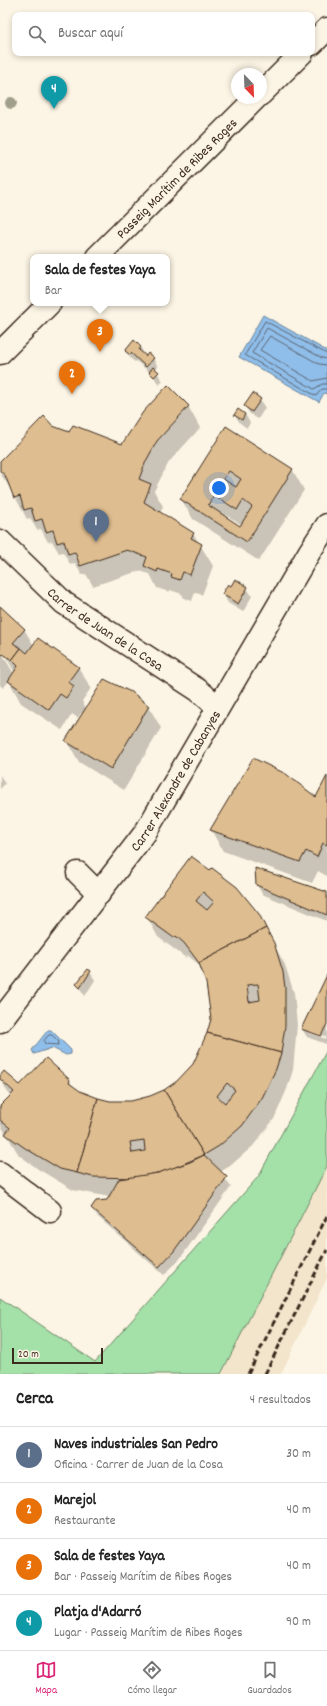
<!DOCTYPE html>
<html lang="es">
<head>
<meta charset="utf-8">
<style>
	body { margin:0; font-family:Dekko,sans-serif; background:#f6f6f6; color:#222 }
	.compass { position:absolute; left:231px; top:68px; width:36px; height:36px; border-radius:50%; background:#fff; box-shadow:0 2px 6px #0003; rotate:157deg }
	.scale { position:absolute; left:12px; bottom:10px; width:91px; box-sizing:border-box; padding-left:4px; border:2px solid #3b2a1e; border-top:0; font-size:11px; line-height:14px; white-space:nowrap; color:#3b2a1e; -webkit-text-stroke:3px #fcf5e5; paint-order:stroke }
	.you { position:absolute; left:219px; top:488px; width:14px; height:14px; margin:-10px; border:3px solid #fff; border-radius:50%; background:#1a73e8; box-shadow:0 0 0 6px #1a73e833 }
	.badge { display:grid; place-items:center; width:26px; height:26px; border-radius:50%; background:#db2777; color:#fff; font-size:13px; font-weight:700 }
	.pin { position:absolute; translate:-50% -33px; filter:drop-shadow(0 1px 2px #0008) }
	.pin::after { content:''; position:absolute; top:21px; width:14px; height:12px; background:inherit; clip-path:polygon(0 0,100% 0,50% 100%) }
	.popup { position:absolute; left:30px; top:254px; width:140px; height:52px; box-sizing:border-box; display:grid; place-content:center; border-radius:8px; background:#fff; filter:drop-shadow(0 1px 3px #0005); font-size:13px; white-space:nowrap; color:#767676 }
	.popup b { font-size:15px; color:#222 }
	.popup::after { content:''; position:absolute; left:50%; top:100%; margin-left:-8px; border:8px solid transparent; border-top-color:#fff }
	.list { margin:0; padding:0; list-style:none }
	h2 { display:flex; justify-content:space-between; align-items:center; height:52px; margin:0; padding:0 16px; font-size:17px }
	h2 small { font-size:13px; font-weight:400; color:#767676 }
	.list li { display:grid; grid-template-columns:26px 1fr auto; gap:12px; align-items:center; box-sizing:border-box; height:56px; padding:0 16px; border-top:1px solid #e0e0e0 }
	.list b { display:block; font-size:15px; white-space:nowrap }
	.list p { margin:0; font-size:13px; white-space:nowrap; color:#767676 }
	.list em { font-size:13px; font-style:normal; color:#767676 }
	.icon { flex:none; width:22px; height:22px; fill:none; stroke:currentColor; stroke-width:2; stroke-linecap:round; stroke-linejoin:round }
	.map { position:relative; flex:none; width:327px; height:1374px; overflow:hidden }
	.search { position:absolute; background:#fff; box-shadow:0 2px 6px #0003; left:12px; right:12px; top:12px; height:44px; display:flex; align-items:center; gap:10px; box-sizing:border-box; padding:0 14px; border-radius:8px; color:#767676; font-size:15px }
	.sheet { height:276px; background:#fff }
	nav { display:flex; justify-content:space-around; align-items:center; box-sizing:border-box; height:56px; border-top:1px solid #e0e0e0; background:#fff; font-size:11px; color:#767676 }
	nav a { display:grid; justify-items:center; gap:2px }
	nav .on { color:#db2777 }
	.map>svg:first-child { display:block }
	.built { fill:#f3e4cc }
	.green { fill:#a3e1a9; stroke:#6f8664 }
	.water { fill:#8fbeea; stroke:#6d8398 }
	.shadow { fill:#0003; fill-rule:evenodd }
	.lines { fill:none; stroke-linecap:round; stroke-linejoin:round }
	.shore { stroke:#5d6570; stroke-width:1 }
	.building { fill:#debd90; stroke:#3b2a1e; fill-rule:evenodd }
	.minor-casing { stroke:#3b2a1e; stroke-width:25 }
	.minor { stroke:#fcf5e5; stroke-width:22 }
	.rail { stroke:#3b2a1e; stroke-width:3; stroke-dasharray:6 3; stroke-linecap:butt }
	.tree { fill:#a09f8b }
	.labels { text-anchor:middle; stroke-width:4; stroke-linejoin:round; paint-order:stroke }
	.street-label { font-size:14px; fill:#3b2a1e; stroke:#fcf5e5 }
</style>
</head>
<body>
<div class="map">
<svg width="327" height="1374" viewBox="0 0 327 1374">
	<rect width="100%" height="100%" fill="#fcf5e5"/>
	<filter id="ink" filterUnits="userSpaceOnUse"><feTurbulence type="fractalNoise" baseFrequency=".025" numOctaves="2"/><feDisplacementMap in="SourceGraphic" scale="8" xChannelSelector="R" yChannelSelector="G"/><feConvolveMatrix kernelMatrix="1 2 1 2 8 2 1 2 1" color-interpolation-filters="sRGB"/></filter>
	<g filter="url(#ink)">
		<polygon class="built" points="327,1166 327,1278 281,1374 221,1374"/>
		<polygon class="green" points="327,1050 327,1166 221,1374 0,1374 0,1297 95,1362 258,1177"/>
		<g class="water">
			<polygon points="263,315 327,351 327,394 324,393 319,402 239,357"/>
			<polygon points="48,1030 51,1030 71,1050 71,1054 66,1055 52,1048 34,1054 32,1050"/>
		</g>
		<g class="shadow">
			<polygon points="134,342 141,348 146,357 153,358 158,367 155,370 163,381 159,385 152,374 136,361 135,362 131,359 126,351"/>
			<polygon points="253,394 260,400 265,408 258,419 250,414 245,406"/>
			<polygon points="188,406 200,428 169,462 154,491 163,506 160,513 193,533 213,566 202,595 195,592 192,601 184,598 182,594 170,590 169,592 157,588 150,574 139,571 93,586 86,574 82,575 75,563 70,564 63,552 59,553 52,541 48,542 41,529 37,530 30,518 27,519 12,491 0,473 0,462 53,427 122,445"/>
			<polygon points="245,414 250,423 247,428 240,423 235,415"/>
			<path d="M226 428 292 469 304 490 259 561 193 519 181 499ZM226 515 242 525 241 527 224 517Z"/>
			<polygon points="231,587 247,588 252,596 243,612 228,603 223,594"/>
			<polygon points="0,608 24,629 34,646 78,667 91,688 82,701 86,709 132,694 149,707 161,728 124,790 79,762 67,741 83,714 81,713 78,718 72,714 62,730 21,703 9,681 3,688 0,685 0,650 14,674 15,673 2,649 0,650"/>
			<polygon points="0,775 5,784 0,789"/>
			<polygon points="327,778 327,876 318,871 312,883 223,851 211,830 317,799"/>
			<polygon points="191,858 258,915 285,965 294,993 297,1025 293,1070 287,1089 274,1119 253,1146 230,1166 220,1172 231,1187 179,1260 164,1275 97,1216 92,1208 107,1201 110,1197 73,1190 38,1169 19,1155 0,1124 0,1108 10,1097 0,1077 20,1087 70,1081 73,1088 80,1092 110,1102 131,1102 150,1097 165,1091 178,1082 193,1065 204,1045 212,1019 207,983 202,970 197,963 187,955 186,958 158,937 147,917"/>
			<polygon points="257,885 327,893 327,921 262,894"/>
			<polygon points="90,972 95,980 85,996 77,984"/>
			<path d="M327 977V1042L326 1044 307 1037 302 1029ZM309 1030 326 1037V1039L309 1033Z"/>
		</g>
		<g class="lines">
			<g class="shore">
				<polyline points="327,354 265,321 245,355 316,396 322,389 327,389"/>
				<polyline points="327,359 322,358 267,328 252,353 314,389 322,384 327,384"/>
				<polyline points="327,365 319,364 270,336 260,350 313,381 327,378"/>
				<polygon points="49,1035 52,1035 59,1042 58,1045 45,1044 44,1041"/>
			</g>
		</g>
		<g class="building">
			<polygon points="134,340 141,347 139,350 146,356 148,353 154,358 146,367 131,353 130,355 125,351"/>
			<polygon points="153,367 159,372 154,377 149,372"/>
			<polygon points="168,385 189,406 157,441 146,461 139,479 151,484 144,502 194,533 191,538 202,544 190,575 183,572 180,580 171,577 172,574 158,569 157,572 144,566 147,557 127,550 80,566 75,552 68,554 64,541 57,543 53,530 46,532 42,519 35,521 31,508 24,510 20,496 14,498 5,475 0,471 0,461 44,416 53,426 69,432 73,425 122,444 143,412"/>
			<polygon points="253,393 261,399 252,412 244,406"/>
			<polygon points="238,409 245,414 242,420 234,415"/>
			<path d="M226 426 293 469 247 542 180 499ZM229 471 241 479 236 487 223 479ZM214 495 237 510 243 500 252 507 240 526 208 505Z"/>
			<polygon points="235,579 248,587 238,604 222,594 228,584 231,586"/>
			<polygon points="0,606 25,629 13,643 21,648 12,660 3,654 0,657"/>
			<polygon points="38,638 79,667 68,682 74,686 66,698 60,694 49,710 8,681 18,666 12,660 21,648 27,653"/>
			<polygon points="104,679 133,693 149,706 111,769 65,741"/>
			<polygon points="253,758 286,774 316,797 327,776 327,845 323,843 317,857 306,851 300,862 210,830"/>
			<path d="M191 856 210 870 212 868 237 887 259 914 266 928 199 963 184 943 176 936 174 938 145 917ZM203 892 214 902 207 910 196 901Z"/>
			<polygon points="255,868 327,892 327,915 256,885"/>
			<path d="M266 928 274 943 283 972 285 988V1026L281 1053 207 1033 211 1019 206 983 199 963ZM258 984 260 1000 249 1002 247 985Z"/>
			<polygon points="88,969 91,971 80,988 76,984"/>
			<polygon points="327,975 327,1024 321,1036 301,1029"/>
			<path d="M207 1033 281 1053 276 1069 262 1098 242 1126 219 1146 204 1155 164 1090 177 1081 193 1064ZM227 1083 235 1090 225 1103 217 1096Z"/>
			<polygon points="46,1058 70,1080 69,1083 80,1091 98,1098 77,1173 60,1169 25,1148 5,1134 10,1128 0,1120 0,1106 14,1092 0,1079 0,1076 4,1071 20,1085"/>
			<path d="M164 1090 204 1155 169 1170 136 1178 93 1177 77 1173 98 1098 110 1101H131L150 1096ZM144 1140 145 1151 132 1153 130 1142Z"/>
			<polygon points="204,1155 227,1177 174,1251 159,1267 91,1208 96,1201 107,1200 119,1179 158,1173 190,1162"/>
		</g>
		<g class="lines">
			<defs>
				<g id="minor">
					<polyline points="312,44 327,29"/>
					<polyline points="261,94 302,53"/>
					<path id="s1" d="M97 257 256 98"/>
					<polyline points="0,353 50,303"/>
					<path id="s2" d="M0 541 64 603 198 690 218 707"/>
					<polyline points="78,873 99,894"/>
					<path id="s3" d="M0 1021 145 833 310 551 327 525"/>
					<polyline points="0,1173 50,1211"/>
				</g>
			</defs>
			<use href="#minor" class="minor-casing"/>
			<use href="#minor" class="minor"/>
			<g class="rail">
				<polyline points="248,1374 327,1216"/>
				<polyline points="265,1374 327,1250"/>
			</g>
		</g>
		<circle class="tree" cx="11" cy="103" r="6"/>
	</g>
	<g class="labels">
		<g class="street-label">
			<text dy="5" stroke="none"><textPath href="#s1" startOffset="112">Passeig Marítim de Ribes Roges</textPath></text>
			<text dy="5" stroke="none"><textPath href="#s2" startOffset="138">Carrer de Juan de la Cosa</textPath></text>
			<text dy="5" stroke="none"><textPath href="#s3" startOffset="298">Carrer Alexandre de Cabanyes</textPath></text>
		</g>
	</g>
</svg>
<svg class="compass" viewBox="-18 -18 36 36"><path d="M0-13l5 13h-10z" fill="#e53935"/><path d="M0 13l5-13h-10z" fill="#767676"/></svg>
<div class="scale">20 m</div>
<div class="you"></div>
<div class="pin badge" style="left:96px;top:542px;background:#5c6f8a">1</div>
<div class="pin badge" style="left:72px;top:394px;background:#e8710a">2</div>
<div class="pin badge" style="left:100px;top:352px;background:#e8710a">3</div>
<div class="popup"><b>Sala de festes Yaya</b>Bar</div>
<div class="pin badge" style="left:54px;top:109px;background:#0f9aa8">4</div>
<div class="search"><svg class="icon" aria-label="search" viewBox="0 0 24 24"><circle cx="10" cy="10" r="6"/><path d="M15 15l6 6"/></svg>Buscar aquí</div>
</div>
<section class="sheet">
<h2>Cerca<small>4 resultados</small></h2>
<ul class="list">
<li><span class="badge" style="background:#5c6f8a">1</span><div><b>Naves industriales San Pedro</b><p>Oficina · Carrer de Juan de la Cosa</p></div><em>30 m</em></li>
<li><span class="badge" style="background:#e8710a">2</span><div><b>Marejol</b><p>Restaurante</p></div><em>40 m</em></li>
<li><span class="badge" style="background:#e8710a">3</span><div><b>Sala de festes Yaya</b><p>Bar · Passeig Marítim de Ribes Roges</p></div><em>40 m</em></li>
<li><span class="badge" style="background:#0f9aa8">4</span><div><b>Platja d'Adarró</b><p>Lugar · Passeig Marítim de Ribes Roges</p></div><em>90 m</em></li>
</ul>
</section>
<nav>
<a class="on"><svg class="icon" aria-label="map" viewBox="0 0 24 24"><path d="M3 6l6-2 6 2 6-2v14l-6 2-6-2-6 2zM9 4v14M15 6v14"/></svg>Mapa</a>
<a><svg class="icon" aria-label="directions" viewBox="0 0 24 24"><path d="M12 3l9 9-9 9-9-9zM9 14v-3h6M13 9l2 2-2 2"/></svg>Cómo llegar</a>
<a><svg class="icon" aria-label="saved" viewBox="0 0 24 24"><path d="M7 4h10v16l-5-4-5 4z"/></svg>Guardados</a>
</nav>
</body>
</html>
